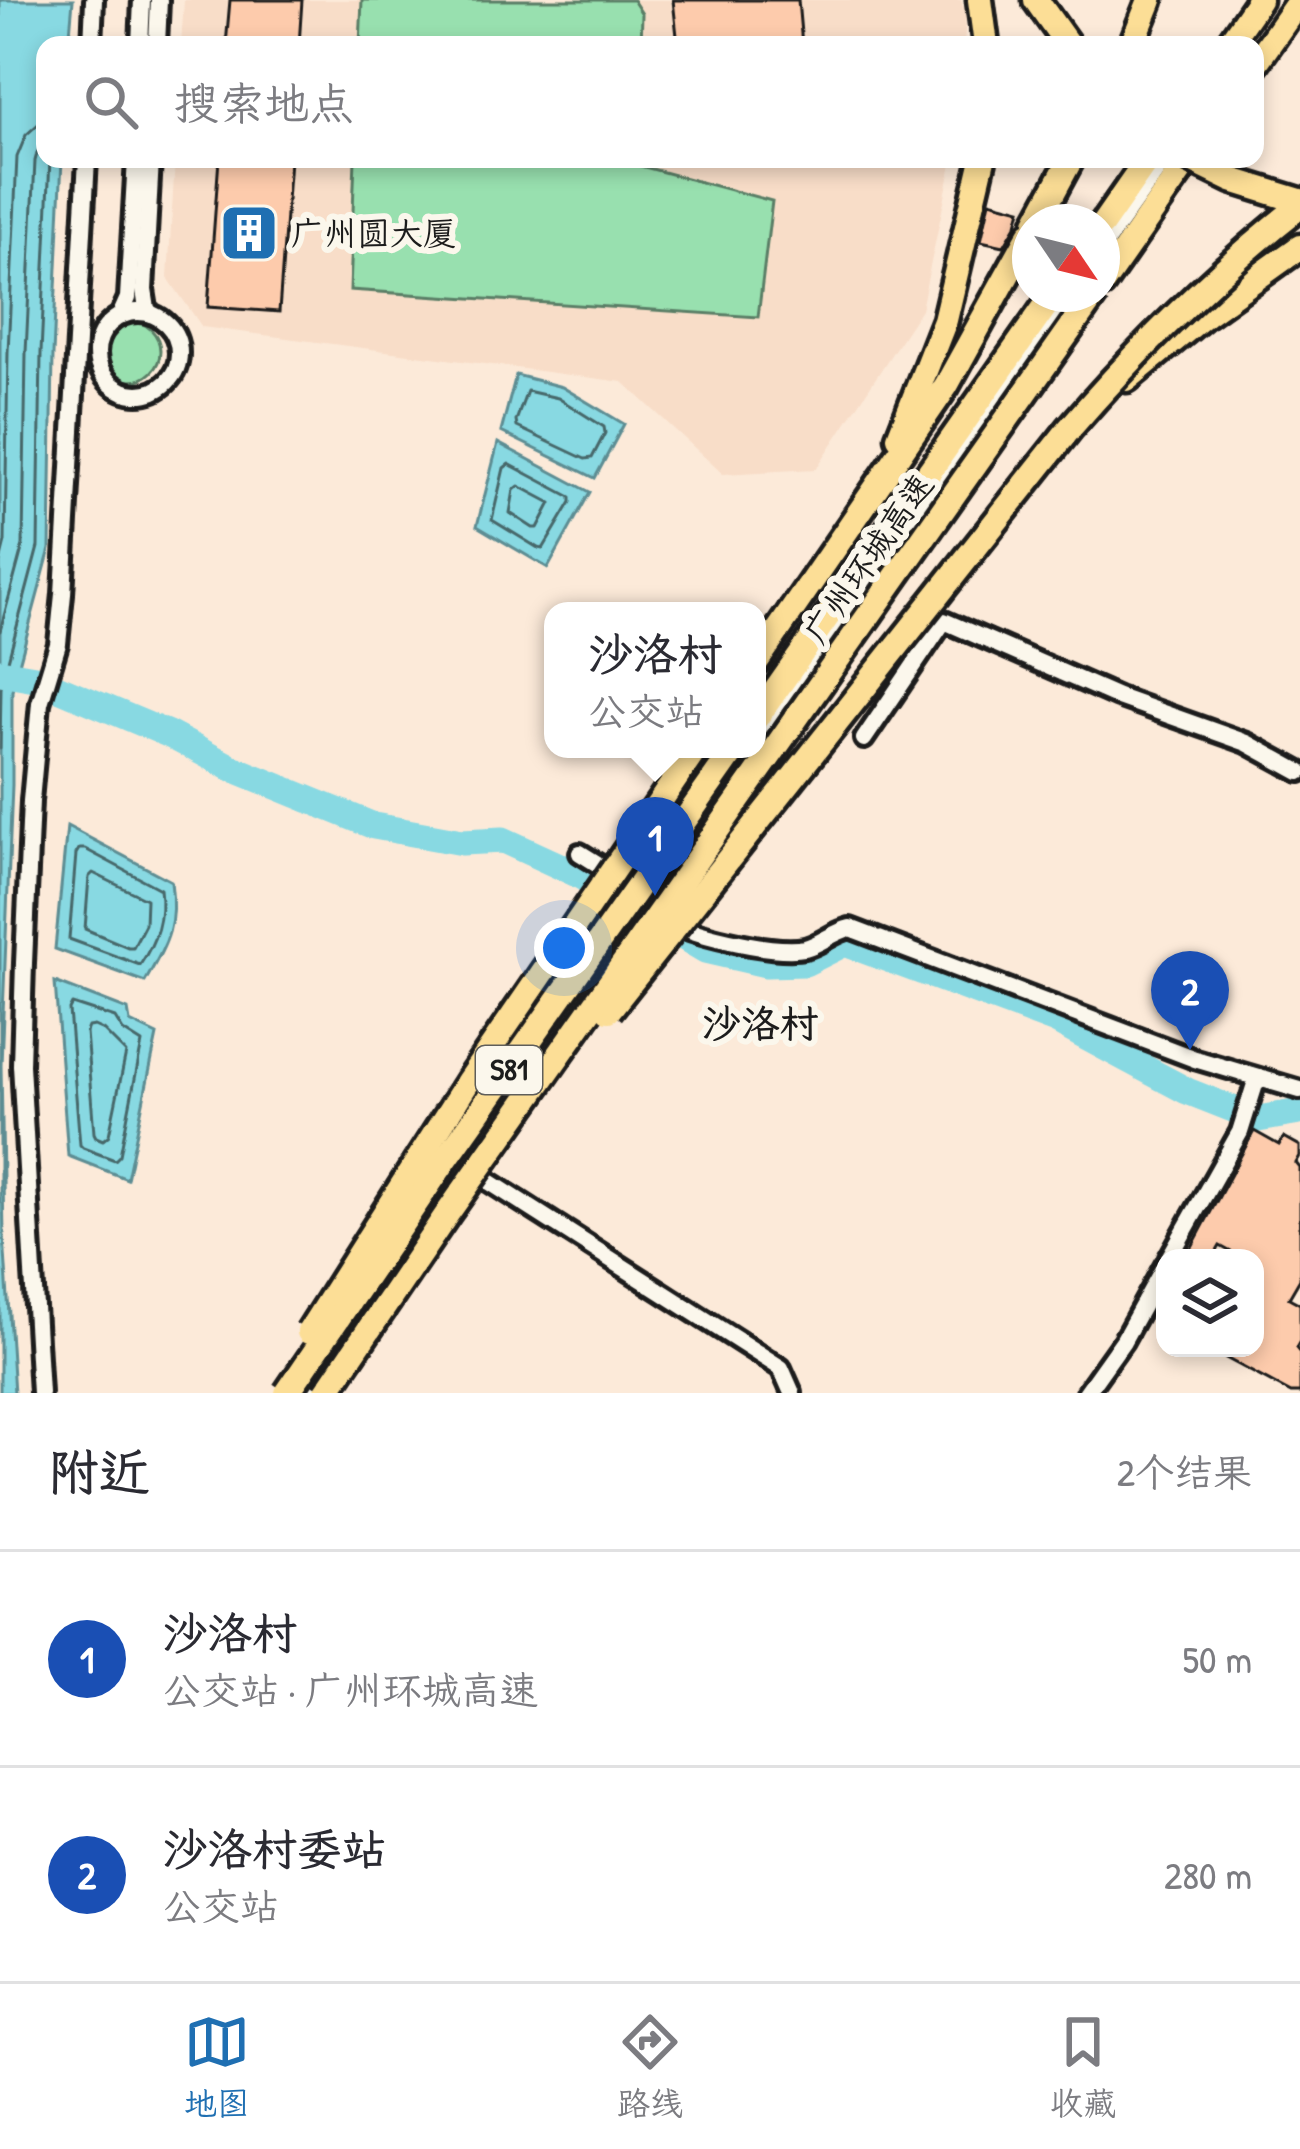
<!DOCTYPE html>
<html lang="zh">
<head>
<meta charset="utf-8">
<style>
	body { margin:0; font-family:"Patrick Hand","LXGW WenKai TC",sans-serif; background:#f2f2f3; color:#2b2b33 }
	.controls { position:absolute; right:36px; bottom:36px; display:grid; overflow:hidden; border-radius:24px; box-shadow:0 6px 18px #0003 }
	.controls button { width:108px; height:108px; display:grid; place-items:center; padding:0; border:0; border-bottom:3px solid #e1e1e2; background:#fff; color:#2b2b33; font:60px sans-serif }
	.compass { position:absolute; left:1012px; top:204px; width:108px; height:108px; border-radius:50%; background:#fff; box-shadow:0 6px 18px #0003; rotate:125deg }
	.you { position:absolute; left:564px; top:948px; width:42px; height:42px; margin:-30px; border:9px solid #fff; border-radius:50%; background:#1a73e8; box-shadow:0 0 0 18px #1a73e833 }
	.badge { display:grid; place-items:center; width:78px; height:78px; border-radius:50%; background:#1f6fb2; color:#fff; font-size:39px; font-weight:700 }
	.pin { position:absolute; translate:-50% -99px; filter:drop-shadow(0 3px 6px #0008) }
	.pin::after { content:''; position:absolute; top:63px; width:42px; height:36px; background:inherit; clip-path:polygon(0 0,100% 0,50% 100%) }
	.popup { position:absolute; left:544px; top:602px; width:222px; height:156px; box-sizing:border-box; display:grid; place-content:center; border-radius:24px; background:#fff; filter:drop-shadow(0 3px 9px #0005); font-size:39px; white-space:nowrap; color:#7c7c81 }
	.popup b { font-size:45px; color:#2b2b33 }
	.popup::after { content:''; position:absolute; left:50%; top:100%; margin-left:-24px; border:24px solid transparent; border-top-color:#fff }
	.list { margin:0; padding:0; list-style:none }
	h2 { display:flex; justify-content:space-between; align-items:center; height:156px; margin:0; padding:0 48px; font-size:51px }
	h2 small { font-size:39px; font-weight:400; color:#7c7c81 }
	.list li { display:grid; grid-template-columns:78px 1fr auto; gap:36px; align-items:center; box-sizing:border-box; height:216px; padding:0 48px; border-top:3px solid #e1e1e2 }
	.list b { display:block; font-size:45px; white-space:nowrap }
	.list p { margin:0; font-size:39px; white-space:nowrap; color:#7c7c81 }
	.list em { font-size:39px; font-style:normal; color:#7c7c81 }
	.icon { flex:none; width:66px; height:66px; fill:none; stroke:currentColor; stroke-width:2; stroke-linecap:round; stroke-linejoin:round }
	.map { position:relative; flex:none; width:1300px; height:1393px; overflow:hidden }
	.search { position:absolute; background:#fff; box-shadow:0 6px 18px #0003; left:36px; right:36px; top:36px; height:132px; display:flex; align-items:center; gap:30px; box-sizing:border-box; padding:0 42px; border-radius:24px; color:#7c7c81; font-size:45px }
	.sheet { height:588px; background:#fff }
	nav { display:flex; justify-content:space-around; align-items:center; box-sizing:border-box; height:168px; border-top:3px solid #e1e1e2; background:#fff; font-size:33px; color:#7c7c81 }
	nav a { display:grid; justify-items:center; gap:6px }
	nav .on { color:#1f6fb2 }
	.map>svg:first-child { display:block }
	.built { fill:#f8ddc8 }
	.green { fill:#98e0af; stroke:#5a7e66; stroke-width:3 }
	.water { fill:#88d9e2; stroke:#5d8d93; stroke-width:3 }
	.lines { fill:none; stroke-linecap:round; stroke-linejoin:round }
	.shore { stroke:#47686b; stroke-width:3 }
	.river { stroke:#88d9e2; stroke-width:27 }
	.building { fill:#fdcbac; stroke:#1c1c1c; stroke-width:3 }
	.minor-casing { stroke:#1c1c1c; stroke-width:26 }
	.highway-casing { stroke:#1c1c1c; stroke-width:33 }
	.minor { stroke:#fbf7ec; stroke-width:16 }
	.highway { stroke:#fcde96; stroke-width:24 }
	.highway-bridge-casing { stroke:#1c1c1c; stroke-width:33; stroke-linecap:butt }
	.highway-bridge { stroke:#fcde96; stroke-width:24 }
	.labels { text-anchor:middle; stroke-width:12; stroke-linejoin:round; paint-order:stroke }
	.shield { fill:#fbf7ec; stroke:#5f5e5a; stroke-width:3 }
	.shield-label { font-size:30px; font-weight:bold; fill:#1c1c1c }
	.poi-label { font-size:33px; fill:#1c1c1c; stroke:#fbf7ec; text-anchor:start }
	.street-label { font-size:33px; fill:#1c1c1c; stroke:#fbf7ec }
	.quarter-label { font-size:39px; font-weight:bold; fill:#1c1c1c; stroke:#fbf7ec }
</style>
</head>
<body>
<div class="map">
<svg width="1300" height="1393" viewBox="0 0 1300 1393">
	<rect width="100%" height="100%" fill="#fcead9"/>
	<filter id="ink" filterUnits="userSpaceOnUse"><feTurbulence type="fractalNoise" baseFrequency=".00833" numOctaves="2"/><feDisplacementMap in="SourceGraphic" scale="24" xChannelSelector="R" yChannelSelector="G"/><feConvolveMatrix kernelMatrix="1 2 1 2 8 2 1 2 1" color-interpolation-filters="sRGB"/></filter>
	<g filter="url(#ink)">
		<g class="built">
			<polygon points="184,0 961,0 966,16 964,45 181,45"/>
			<polygon points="175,159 953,159 921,309 816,469 723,474 623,382 202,327 168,278"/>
		</g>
		<g class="green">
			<polygon points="362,0 633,0 642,14 641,45 360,45"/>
			<polygon points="355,159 636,159 637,165 772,201 758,317 350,290"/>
			<circle cx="130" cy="351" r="30"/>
		</g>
		<g class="water">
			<polygon points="0,0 73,0 69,45 45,45 45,159 62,159 53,354 50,549 12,690 12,785 1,1065 4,1236 14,1393 0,1393"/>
			<polygon points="516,375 562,387 624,424 595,478 501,432"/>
			<polygon points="498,443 590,492 548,568 477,526"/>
			<path d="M67 826 171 881C177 928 167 942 145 982L55 949Z"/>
			<polygon points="55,982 128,1010 130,1022 157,1035 127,1179 68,1156"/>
		</g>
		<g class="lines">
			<g class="shore">
				<polygon points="527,391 558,398 604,427 605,433 592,458 585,459 517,427 516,421"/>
				<polygon points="509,464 571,497 571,502 543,549 538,548 492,520 504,468"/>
				<polygon points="519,486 551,503 538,528 533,528 510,513 514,490"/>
				<polyline points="0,562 5,542 8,352 17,157 26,135 45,118"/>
				<polyline points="0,631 23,545 26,353 35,161 38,150 45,140"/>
				<polyline points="0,749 1,687 38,547 41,353 50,159"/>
				<path d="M79 849H85L160 889C164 918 156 941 140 965L69 939 76 854Z"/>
				<polygon points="93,873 146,899 145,924 133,947 128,947 85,929 89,877"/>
				<polygon points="72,1004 115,1018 123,1031 142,1043 120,1155 115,1160 83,1148 80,1145 69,1010"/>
				<polygon points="94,1026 103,1030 126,1053 109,1135 103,1140 96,1137 94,1133 86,1032 88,1027"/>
			</g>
			<polyline class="river" points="0,672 35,678 168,734 232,768 374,826 462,842 503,840 577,874 705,950 766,964 805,963 845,943 1056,1021 1187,1091 1258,1119 1300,1112"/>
		</g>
		<g class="building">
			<polygon points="230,0 302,0 299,45 226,45"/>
			<polygon points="673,0 798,0 802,45 678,45"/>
			<polygon points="219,159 290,159 279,312 208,307"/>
			<polygon points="990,201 1021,209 1017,224 1004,246 981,241"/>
			<polygon points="1254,1131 1279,1145 1284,1137 1300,1146 1300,1156 1296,1163 1300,1168 1300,1279 1289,1298 1300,1304 1300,1341 1296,1348 1300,1353 1300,1393 1291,1393 1207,1348 1255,1348 1255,1312 1260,1304 1255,1301 1255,1258 1242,1258 1220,1246 1213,1258 1186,1258"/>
		</g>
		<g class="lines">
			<defs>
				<g id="minor">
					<polyline points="92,45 94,0"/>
					<polyline points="140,45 142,0"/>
					<polyline points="157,45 159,0"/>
					<polyline points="151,159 144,290 147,309 151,314"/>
					<polyline points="1102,248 1165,159"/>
					<circle cx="138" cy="353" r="41"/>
					<polyline points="120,316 128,298 136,159"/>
					<polyline points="864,739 944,621 1118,697 1247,743 1300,772"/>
					<polyline points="580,853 617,876 637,896"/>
					<path d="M671 923C700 936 775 954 805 948 821 944 833 932 850 928L1195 1059 1300 1090"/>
					<polyline points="471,1170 781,1368 792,1393"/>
					<polyline points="1169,1258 1240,1132 1257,1078"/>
					<polyline points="40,1393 21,1065 24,963 31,801 40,703 58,644 63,594 87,159"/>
					<polyline points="303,1393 912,528 1069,294"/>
					<polyline points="1086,1393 1123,1341 1165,1265"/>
				</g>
				<g id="highway">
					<polyline points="980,0 986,45"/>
					<polyline points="1036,0 1068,45"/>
					<polyline points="1132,45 1150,0"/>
					<polyline points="1228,45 1259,0"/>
					<polyline points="1255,64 1300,0"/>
					<polyline points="1037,222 1071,159"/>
					<polyline points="1102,225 1148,159"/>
					<polyline points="1102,284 1189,159"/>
					<polyline points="1127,379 1206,314 1300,247"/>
					<polyline points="899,437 945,320 983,159"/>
					<polyline points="757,661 946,386 1030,234"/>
					<polyline points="757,717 1054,294"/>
				</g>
			</defs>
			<use href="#minor" class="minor-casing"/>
			<use href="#highway" class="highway-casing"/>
			<use href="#minor" class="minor"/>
			<use href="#highway" class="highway"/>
			<defs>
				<g id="highway-bridge">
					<polyline points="1189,159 1232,180 1300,201"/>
					<path d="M609 1010 1070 428C1140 347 1216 272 1300 206"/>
					<polyline points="309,1332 469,1080 696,749"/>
					<polyline points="287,1393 446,1159 735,749"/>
					<polyline points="326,1393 447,1214 1095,294"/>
				</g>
			</defs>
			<use href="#highway-bridge" class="highway-bridge-casing"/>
			<use href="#highway-bridge" class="highway-bridge"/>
		</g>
	</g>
	<defs>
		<symbol id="building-square" viewBox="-11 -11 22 22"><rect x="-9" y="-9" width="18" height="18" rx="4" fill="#1f6fb2" stroke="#fbf7ec"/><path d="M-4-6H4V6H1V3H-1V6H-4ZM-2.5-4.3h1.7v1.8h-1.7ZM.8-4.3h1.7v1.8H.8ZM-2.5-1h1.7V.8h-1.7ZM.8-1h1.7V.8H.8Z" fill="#fff"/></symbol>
	</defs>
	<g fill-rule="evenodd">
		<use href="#building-square" x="216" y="200" width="66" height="66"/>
	</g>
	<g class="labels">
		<rect class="shield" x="476" y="1046" width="66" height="48" rx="9"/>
		<g class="shield-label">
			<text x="509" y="1080">S81</text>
		</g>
		<g class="poi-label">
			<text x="291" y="245">广州圆大厦</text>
		</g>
		<g class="street-label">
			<text transform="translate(868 558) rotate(-55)" y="12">广州环城高速</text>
		</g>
		<g class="quarter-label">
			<text x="760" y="1037">沙洛村</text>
		</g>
	</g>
</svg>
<div class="controls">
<button><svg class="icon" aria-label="layers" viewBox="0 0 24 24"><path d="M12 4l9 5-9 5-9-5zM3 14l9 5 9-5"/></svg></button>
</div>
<svg class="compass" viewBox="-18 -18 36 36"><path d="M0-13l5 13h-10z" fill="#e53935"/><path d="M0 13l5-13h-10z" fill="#7c7c81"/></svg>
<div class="you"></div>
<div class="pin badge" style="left:655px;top:896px;background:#1a4fb4">1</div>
<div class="popup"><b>沙洛村</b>公交站</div>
<div class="pin badge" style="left:1190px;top:1050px;background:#1a4fb4">2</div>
<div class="search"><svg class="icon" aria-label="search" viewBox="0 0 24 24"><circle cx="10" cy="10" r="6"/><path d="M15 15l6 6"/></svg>搜索地点</div>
</div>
<section class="sheet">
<h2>附近<small>2个结果</small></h2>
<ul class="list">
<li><span class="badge" style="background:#1a4fb4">1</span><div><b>沙洛村</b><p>公交站 · 广州环城高速</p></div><em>50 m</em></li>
<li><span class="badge" style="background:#1a4fb4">2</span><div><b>沙洛村委站</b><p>公交站</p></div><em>280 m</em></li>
</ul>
</section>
<nav>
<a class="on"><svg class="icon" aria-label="map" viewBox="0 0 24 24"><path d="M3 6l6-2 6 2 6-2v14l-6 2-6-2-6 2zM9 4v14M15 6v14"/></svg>地图</a>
<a><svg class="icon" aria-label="directions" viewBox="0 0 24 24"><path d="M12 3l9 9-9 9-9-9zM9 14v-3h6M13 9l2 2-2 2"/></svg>路线</a>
<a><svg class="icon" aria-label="saved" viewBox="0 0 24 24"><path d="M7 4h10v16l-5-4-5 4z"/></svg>收藏</a>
</nav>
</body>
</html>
